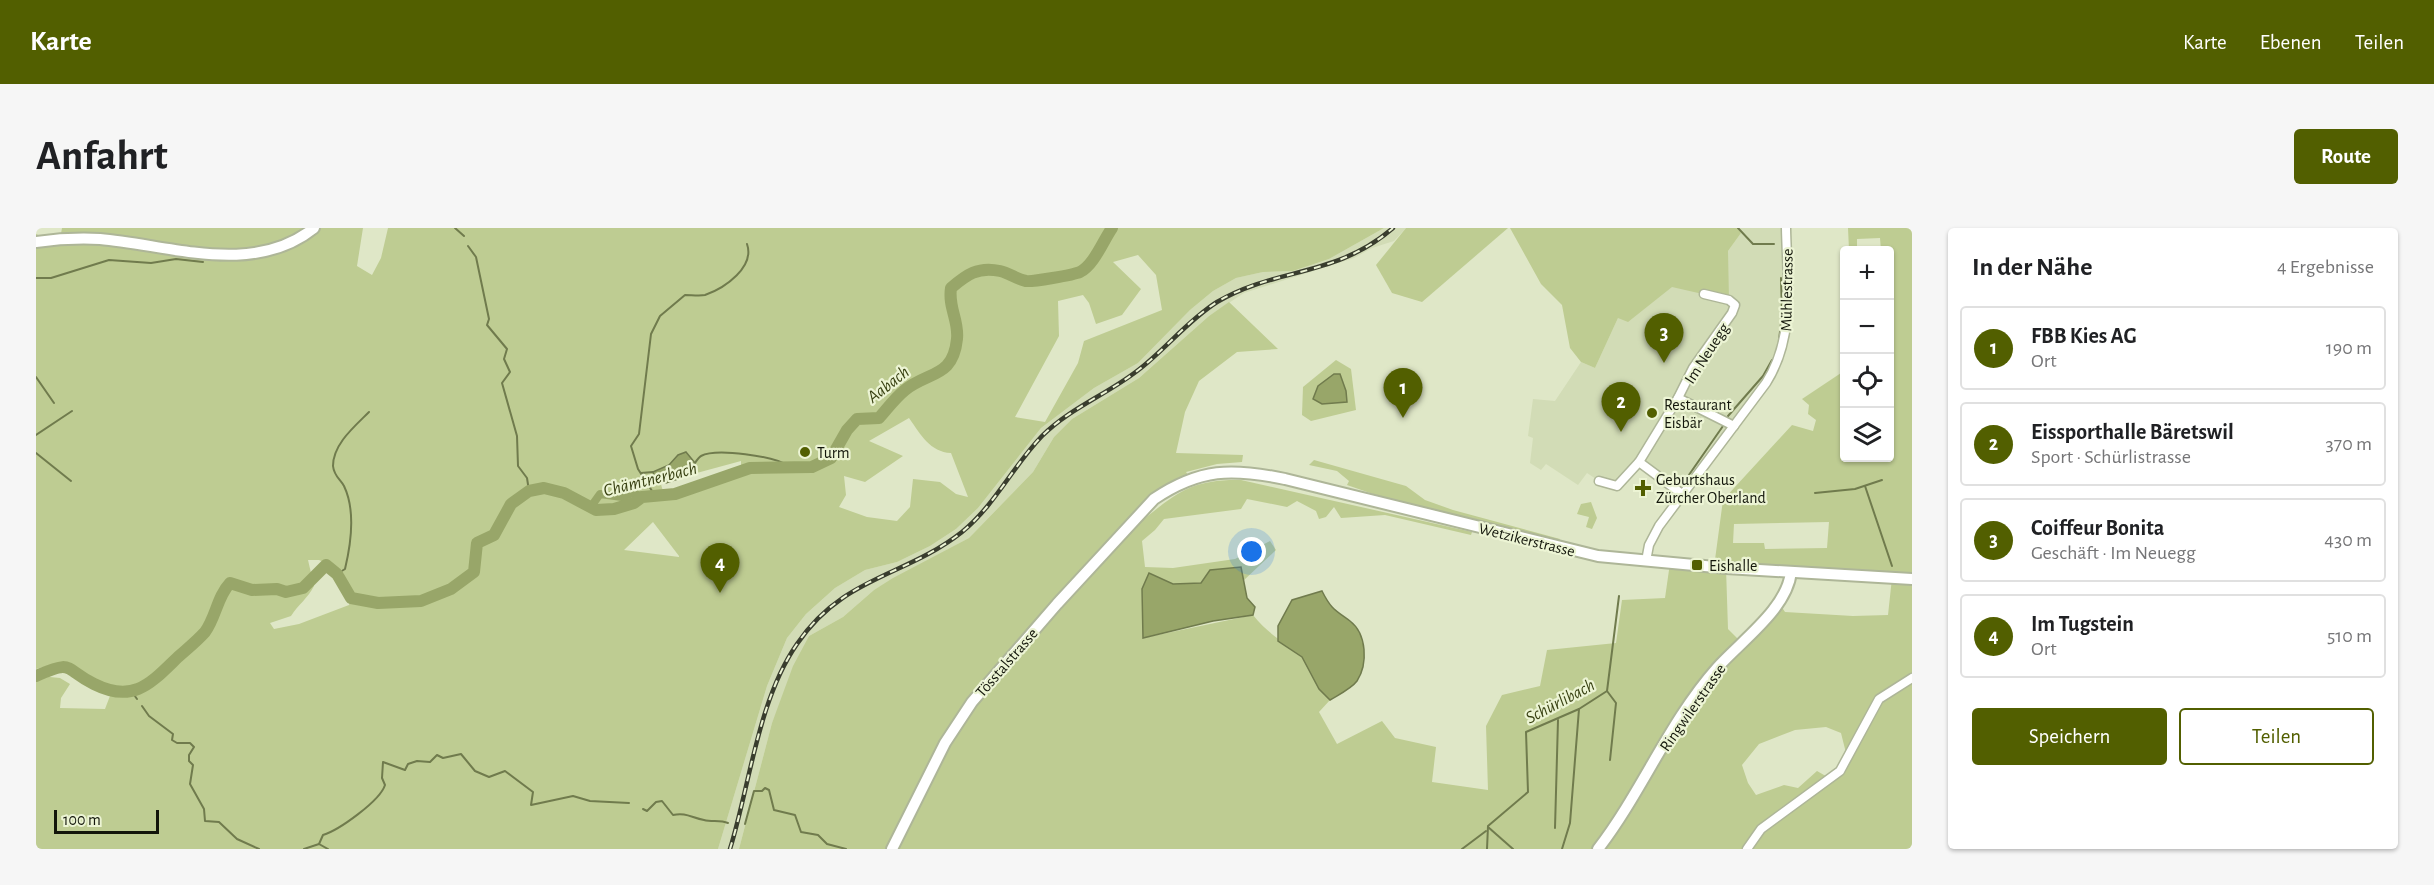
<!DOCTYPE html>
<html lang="de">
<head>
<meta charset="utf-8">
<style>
	body { margin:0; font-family:"Alegreya Sans",sans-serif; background:#f6f6f6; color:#202124 }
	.controls { position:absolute; right:18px; top:18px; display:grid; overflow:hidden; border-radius:6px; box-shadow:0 2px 4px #0004 }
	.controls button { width:54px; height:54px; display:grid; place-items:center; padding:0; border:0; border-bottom:2px solid #e0e0e0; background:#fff; color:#202124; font:30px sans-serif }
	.scale { position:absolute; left:18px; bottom:15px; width:105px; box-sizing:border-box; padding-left:6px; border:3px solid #13160b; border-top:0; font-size:16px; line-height:21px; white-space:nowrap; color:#13160b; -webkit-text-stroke:4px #ecf4d4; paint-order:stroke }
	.you { position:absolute; left:1216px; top:324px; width:21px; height:21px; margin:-15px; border:4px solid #fff; border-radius:50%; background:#1a73e8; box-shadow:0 0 0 9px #1a73e833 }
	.badge { display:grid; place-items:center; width:39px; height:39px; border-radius:50%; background:#525f00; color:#fff; font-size:20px; font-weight:700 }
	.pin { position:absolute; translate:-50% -50px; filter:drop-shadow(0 2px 3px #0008) }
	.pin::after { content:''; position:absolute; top:32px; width:21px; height:18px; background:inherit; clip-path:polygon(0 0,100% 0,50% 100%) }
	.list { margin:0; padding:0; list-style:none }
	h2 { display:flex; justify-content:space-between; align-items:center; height:78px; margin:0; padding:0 24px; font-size:26px }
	h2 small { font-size:20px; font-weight:400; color:#757577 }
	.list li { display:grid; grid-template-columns:39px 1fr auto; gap:18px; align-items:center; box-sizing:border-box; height:84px; margin:0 12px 12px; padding:0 12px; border:2px solid #e0e0e0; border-radius:6px }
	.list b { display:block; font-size:22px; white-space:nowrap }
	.list p { margin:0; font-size:20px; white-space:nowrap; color:#757577 }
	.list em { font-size:20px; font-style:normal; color:#757577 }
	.actions { display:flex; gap:12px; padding:18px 24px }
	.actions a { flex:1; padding:14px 0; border:2px solid #525f00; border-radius:6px; text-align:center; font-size:21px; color:#525f00 }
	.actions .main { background:#525f00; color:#fff }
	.icon { flex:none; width:33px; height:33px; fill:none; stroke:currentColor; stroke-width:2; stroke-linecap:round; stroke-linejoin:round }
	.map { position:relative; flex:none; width:1876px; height:621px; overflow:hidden; border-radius:6px }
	header { display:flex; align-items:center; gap:36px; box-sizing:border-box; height:84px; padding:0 30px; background:#525f00; color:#fff }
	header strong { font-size:28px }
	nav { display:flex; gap:33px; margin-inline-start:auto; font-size:21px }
	.intro { display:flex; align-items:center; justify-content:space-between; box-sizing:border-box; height:144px; padding:0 36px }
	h1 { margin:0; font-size:42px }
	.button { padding:15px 27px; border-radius:6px; background:#525f00; color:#fff; font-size:21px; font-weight:700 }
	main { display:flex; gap:36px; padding:0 36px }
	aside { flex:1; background:#fff; border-radius:6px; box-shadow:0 2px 4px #0004 }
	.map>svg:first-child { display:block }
	.built { fill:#d2dcb6 }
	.green { fill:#becc92; fill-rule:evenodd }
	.water { fill:#98a669; stroke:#707b4d; stroke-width:1.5 }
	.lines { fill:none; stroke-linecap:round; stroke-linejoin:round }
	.stream { stroke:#707b4d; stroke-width:2 }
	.canal { stroke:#98a669; stroke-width:8 }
	.river { stroke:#98a669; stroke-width:12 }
	.street-casing { stroke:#aeb698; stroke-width:11 }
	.secondary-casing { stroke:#aeb698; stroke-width:14 }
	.street { stroke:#fff; stroke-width:8 }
	.secondary { stroke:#fff; stroke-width:10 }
	.rail-casing { stroke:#393d2e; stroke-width:4.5 }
	.rail { stroke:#ecf4d4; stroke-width:2; stroke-dasharray:7; stroke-linecap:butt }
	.poi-dot { fill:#525f00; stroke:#ecf4d4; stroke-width:2 }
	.labels { text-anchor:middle; stroke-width:4.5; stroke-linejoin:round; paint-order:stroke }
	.street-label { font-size:16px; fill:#13160b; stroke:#ecf4d4 }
	.poi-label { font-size:16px; fill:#13160b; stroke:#ecf4d4; text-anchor:start }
	.water-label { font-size:18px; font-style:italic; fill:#384112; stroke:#ecf4d4 }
</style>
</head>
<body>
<header>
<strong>Karte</strong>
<nav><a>Karte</a><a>Ebenen</a><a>Teilen</a></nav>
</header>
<div class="intro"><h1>Anfahrt</h1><a class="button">Route</a></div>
<main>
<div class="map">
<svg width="1876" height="621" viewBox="0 0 1876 621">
	<rect width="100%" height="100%" fill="#dfe7c7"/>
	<g class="built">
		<polygon points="1348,0 1370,0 1358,13 1336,20 1318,30 1208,65 1173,88 1103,150 1036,191 1018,209 997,244 933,310 838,362 807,389 773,408 736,495 703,621 682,621 731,458 751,410 770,386 799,360 829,342 861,334 894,318 920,301 942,280 1005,200 1058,160 1102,135 1154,82 1177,63 1200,50 1227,44 1257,43 1293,31"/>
		<polygon points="1702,0 1750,0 1752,85 1741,136 1646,266 1603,234 1581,258 1563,253 1551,245 1542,257 1510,236 1505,242 1494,235 1497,210 1492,208 1497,171 1519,173 1545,134 1559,140 1582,90 1692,23 1705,5"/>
	</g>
	<g class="green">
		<path d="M26 0H265L274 3 278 0H327L321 38 336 47 345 30 352 0H1348L1293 31 1257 43 1227 44 1200 50 1177 63 1154 82 1102 135 1058 160 1005 200 942 280 920 301 894 318 861 334 829 342 799 360 770 386 751 410 731 458 682 621H0V443L4 448 24 450 34 456 25 470 24 480 69 481 77 460 26 434 0 441V6L13 12 24 11ZM1102 27 1120 47 1126 82 1048 113 1042 135 1009 194 979 189 1023 108 1022 73 1047 67 1053 75 1060 96 1086 87 1105 61 1077 34ZM873 190C885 207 894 224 915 225L932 269 920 266 904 254 877 251 874 279 861 293 831 289 803 279 810 267 808 248 829 254 867 228 833 213ZM705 233V242L647 265 628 267 621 242 633 237 656 243 657 246ZM617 294 643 328V329L588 322ZM272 332H283L306 342 315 367 313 377 263 396 238 401 234 395 255 388C262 377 272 370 278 358Z"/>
		<polygon points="1370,0 1472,0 1386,74 1356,65 1340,37"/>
		<polygon points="1474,0 1702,0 1705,5 1692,23 1693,72 1636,59 1592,94 1582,90 1559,140 1545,134 1534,120 1526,77 1505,56"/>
		<path d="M1812 0H1876V621H703L736 495 757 438 773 408 807 389 838 362 857 350 933 310 997 244 1018 209 1036 191 1103 150 1173 88 1193 74 1242 121 1201 124 1163 153 1149 184 1140 225 1207 227 1206 234 1181 236 1150 244 1155 251 1102 286V296C1139 266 1154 251 1205 252L1436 304 1435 307 1349 287 1305 290 1298 279 1290 289 1283 291 1280 283 1261 273 1251 279 1211 271 1205 281 1128 291 1119 302 1106 313 1109 339 1137 340 1199 331 1234 313 1240 322 1207 353 1205 339 1174 342 1165 355 1137 356 1106 361 1107 410 1217 387C1233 407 1247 413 1265 428 1276 438 1281 459 1294 472L1283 484 1301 516 1346 493 1359 510 1400 519 1396 554 1452 562 1450 498 1466 467 1504 458 1511 422 1580 415 1586 372 1629 370 1634 335 1678 339 1687 272 1756 197 1777 203 1780 192 1772 186 1773 177 1766 171 1808 143V230H1854V187L1856 186 1854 22H1845L1844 10 1821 11V22H1813ZM1793 294 1791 320 1729 321 1728 315H1697L1698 296ZM1690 340 1856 350 1852 387 1817 388 1749 384 1743 375 1705 414 1692 401ZM1790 499 1805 505 1812 533 1795 551 1781 543 1762 560 1748 557 1720 567 1712 555 1706 537 1723 516 1759 502Z"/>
		<polygon points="1300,132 1315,141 1320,182 1275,193 1266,187 1267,159"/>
		<polygon points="1278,232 1370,258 1389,272 1417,282 1524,311 1522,314 1337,266 1311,257 1313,253 1301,243 1273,237"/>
		<polygon points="1555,274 1561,290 1556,301 1550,299 1553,289 1541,286 1545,276"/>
	</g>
	<g class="water">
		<polygon points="1298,146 1304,146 1310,163 1311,174 1286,176 1277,171 1282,158"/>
		<polygon points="650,224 659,235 657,246 630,255 619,251 617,244 633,237 642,227"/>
		<polygon points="1205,339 1211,370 1219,379 1217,387 1177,393 1107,410 1106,361 1113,345 1137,356 1165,355 1174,342"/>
		<path d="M1286 363C1295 381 1299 382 1314 393 1331 406 1332 436 1321 453 1315 461 1302 467 1294 472L1283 461 1266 429 1242 413V398L1256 372Z"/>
	</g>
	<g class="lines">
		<g class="stream">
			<polyline points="419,0 428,8"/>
			<polyline points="1702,0 1717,16 1738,16"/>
			<polyline points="432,18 440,29 453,91 451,97 471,121 468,131 474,144 466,155 481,208 482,238 491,250 493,263"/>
			<polyline points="0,50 15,50 73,32 115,35 140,31 167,34"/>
			<polyline points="1743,112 1746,87 1745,50"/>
			<polyline points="0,149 18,175"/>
			<polyline points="1692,188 1727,148 1736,132"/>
			<polyline points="0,207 36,183"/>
			<polyline points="0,225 35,253"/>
			<path d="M659 235C661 232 663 229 665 228 680 220 739 228 752 238"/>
			<polyline points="605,245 617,244"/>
			<polyline points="1648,254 1687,198"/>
			<polyline points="1829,258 1856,338"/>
			<polyline points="1779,265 1819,261 1846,252"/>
			<path d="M618 266 602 241 595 218 603 206 615 106 624 88 649 67C655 67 664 68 669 67 689 60 719 39 711 16"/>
			<path d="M301 346 309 341C315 316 320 283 308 258 304 251 298 248 297 238 297 216 319 198 333 184"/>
			<polyline points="1571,463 1580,475 1574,532"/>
			<polyline points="96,464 101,471"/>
			<polyline points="106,478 113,488 137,506 136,512 141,515 154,515 158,519 153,527 153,533 157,537 154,556 168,581 169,593 183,594 201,611 223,621"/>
			<path d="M607 581 611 583 620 574 626 573 637 587C650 584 656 590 668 592 676 594 684 592 692 595"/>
			<polyline points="709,596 718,563 726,563 729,560 733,562 738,582 759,587 765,604 782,607 791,616 810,621"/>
			<polyline points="1452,599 1477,621"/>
			<polyline points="1519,600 1522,492"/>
			<path d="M283 616 287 607C303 602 344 573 349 557L346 550 347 534 369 542 372 536 381 533 394 534 401 527 407 530 425 526 439 543 453 549 469 543 497 564 495 577 537 568 554 573 593 575"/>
			<polyline points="268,621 283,616 292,621"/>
			<polyline points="1426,621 1450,603"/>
			<polyline points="1451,621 1452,598 1492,564 1490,504 1543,481 1571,463 1583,368"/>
			<polyline points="1526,621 1534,595 1543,481"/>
		</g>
		<polyline class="canal" points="554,280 564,266 586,269 597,265 606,269"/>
		<path class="river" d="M0 448C39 431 27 441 58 456 98 476 115 455 142 429 151 421 161 413 169 404 180 389 181 369 194 355L216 362 241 361 250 364 267 360 290 337 301 346 315 370 342 375 385 373 415 361 438 344 441 315 458 307 475 276 493 263 508 260 528 265 560 282 578 281 598 275 606 269 639 266 714 240 776 239 795 230 811 202 821 191 843 190C851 181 859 170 869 162 893 143 917 150 921 111 923 92 912 80 915 60 930 47 942 38 964 43 973 45 980 51 990 53 996 54 1037 47 1044 44 1058 37 1067 13 1076 0"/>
		<defs>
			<g id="street">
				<polyline points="1642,170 1657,140 1696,85 1699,77 1693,72 1668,66"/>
				<polyline points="1563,253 1581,258 1603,234"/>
				<polyline points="1646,266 1603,234 1642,170 1698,198"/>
				<path d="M1610 333 1613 317 1623 298 1730 155C1760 108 1751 53 1750 0"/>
				<polyline points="1711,621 1725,601 1804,543 1843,471 1876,450"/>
			</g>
			<g id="secondary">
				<path d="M0 14C21 11 43 10 64 11 134 17 217 49 278 0"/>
				<path d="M856 621 909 515 936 474 1021 376 1118 271C1164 240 1196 240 1249 251L1562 328 1690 340 1876 351"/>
				<path d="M1562 621C1606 564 1633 494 1681 440 1705 413 1751 381 1755 344"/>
			</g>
		</defs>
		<use href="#street" class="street-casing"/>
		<use href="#secondary" class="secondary-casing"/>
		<use href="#street" class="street"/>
		<use href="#secondary" class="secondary"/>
		<defs>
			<path id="rail" d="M694 621C714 556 722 472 761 416 807 348 869 349 926 304 959 277 977 238 1006 208 1034 180 1070 167 1101 143 1129 122 1151 93 1181 74 1240 39 1299 50 1357 0"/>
		</defs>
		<use href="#rail" class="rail-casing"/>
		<use href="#rail" class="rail"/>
	</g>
	<g class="poi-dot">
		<circle cx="1616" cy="185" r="6"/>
		<circle cx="769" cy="224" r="6"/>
		<path d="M1604 251h6v6h6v6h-6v6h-6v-6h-6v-6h6z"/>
		<rect x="1655" y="331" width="12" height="12" rx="3"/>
	</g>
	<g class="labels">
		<g class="street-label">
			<text transform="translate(1750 62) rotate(-89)" y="6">Mühlestrasse</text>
			<text transform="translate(1670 125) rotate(-57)" y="6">Im Neuegg</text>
			<text transform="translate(1491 311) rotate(14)" y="6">Wetzikerstrasse</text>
			<text transform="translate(970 434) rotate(-49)" y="6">Tösstalstrasse</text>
			<text transform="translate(1656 479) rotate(-55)" y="6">Ringwilerstrasse</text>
		</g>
		<g class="poi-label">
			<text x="1628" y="182">Restaurant<tspan x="1628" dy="18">Eisbär</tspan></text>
			<text x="781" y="230">Turm</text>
			<text x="1620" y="257">Geburtshaus<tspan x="1620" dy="18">Zürcher Oberland</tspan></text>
			<text x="1673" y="343">Eishalle</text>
		</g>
		<g class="water-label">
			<text transform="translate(852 156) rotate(-38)" y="6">Aabach</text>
			<text transform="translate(614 251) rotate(-14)" y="6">Chämtnerbach</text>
			<text transform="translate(1524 473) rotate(-28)" y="6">Schürlibach</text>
		</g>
	</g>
</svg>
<div class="controls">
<button>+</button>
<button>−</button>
<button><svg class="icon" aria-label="locate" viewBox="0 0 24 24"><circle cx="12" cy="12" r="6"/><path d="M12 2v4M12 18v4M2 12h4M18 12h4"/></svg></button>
<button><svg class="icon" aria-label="layers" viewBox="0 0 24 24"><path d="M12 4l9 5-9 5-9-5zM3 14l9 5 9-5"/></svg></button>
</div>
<div class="scale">100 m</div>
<div class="you"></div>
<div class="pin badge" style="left:1367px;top:190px">1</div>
<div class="pin badge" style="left:1585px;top:204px">2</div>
<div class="pin badge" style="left:1628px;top:135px">3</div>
<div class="pin badge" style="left:684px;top:365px">4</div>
</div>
<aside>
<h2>In der Nähe<small>4 Ergebnisse</small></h2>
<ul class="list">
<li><span class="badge">1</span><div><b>FBB Kies AG</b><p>Ort</p></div><em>190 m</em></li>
<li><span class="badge">2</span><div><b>Eissporthalle Bäretswil</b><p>Sport · Schürlistrasse</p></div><em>370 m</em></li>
<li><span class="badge">3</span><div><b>Coiffeur Bonita</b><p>Geschäft · Im Neuegg</p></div><em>430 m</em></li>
<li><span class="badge">4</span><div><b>Im Tugstein</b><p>Ort</p></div><em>510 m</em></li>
</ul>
<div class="actions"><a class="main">Speichern</a><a>Teilen</a></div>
</aside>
</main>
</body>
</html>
